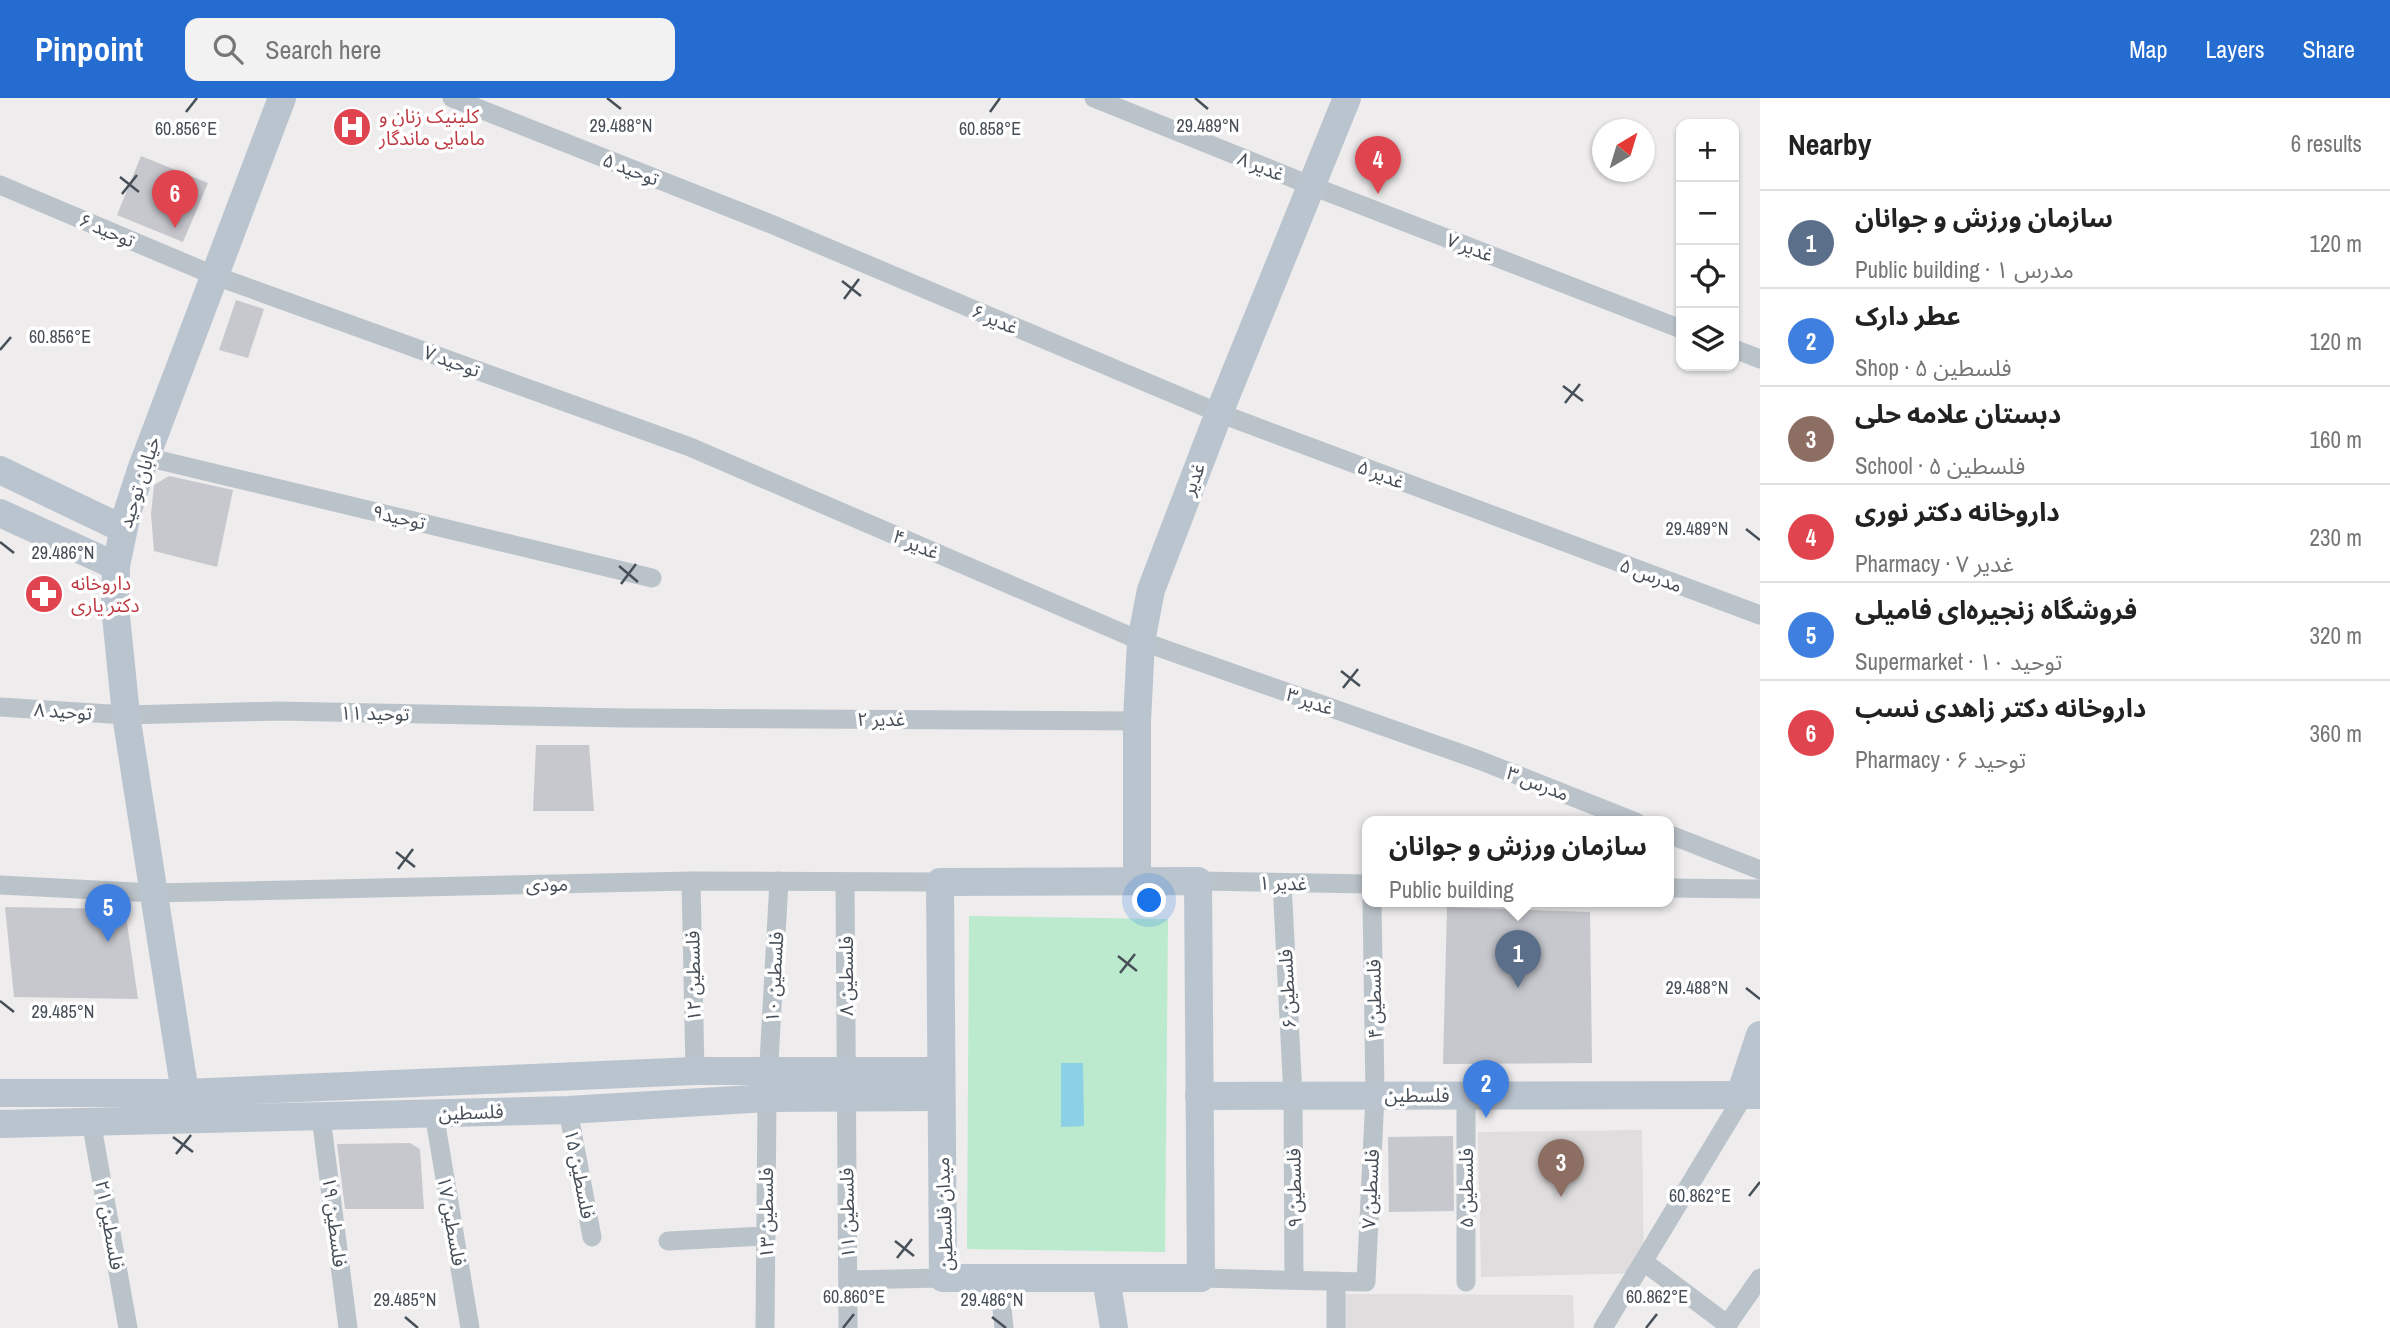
<!DOCTYPE html>
<html lang="en">
<head>
<meta charset="utf-8">
<style>
	body { margin:0; font-family:"Archivo Narrow","Noto Sans Arabic",sans-serif; background:#f2f2f2; color:#222 }
	.controls { position:absolute; right:21px; top:21px; display:grid; overflow:hidden; border-radius:14px; box-shadow:0 2px 5px #0004 }
	.controls button { width:63px; height:63px; display:grid; place-items:center; padding:0; border:0; border-bottom:2px solid #e0e0e0; background:#fff; color:#222; font:35px sans-serif }
	.compass { position:absolute; left:1592px; top:21px; width:63px; height:63px; border-radius:50%; background:#fff; box-shadow:0 2px 5px #0004; rotate:38deg }
	.you { position:absolute; left:1150px; top:803px; width:24px; height:24px; margin:-18px; border:5px solid #fff; border-radius:50%; background:#1a73e8; box-shadow:0 0 0 10px #1a73e833 }
	.badge { display:grid; place-items:center; width:46px; height:46px; border-radius:50%; background:#256cd0; color:#fff; font-size:23px; font-weight:700 }
	.pin { position:absolute; translate:-50% -58px; filter:drop-shadow(0 2px 4px #0008) }
	.pin::after { content:''; position:absolute; top:37px; width:24px; height:21px; background:inherit; clip-path:polygon(0 0,100% 0,50% 100%) }
	.popup { position:absolute; left:1362px; top:718px; width:312px; height:91px; box-sizing:border-box; display:grid; place-content:center; border-radius:14px; background:#fff; filter:drop-shadow(0 2px 5px #0005); font-size:23px; white-space:nowrap; color:#767676 }
	.popup b { font-size:26px; color:#222 }
	.popup::after { content:''; position:absolute; left:50%; top:100%; margin-left:-14px; border:14px solid transparent; border-top-color:#fff }
	.list { margin:0; padding:0; list-style:none }
	h2 { display:flex; justify-content:space-between; align-items:center; height:91px; margin:0; padding:0 28px; font-size:30px }
	h2 small { font-size:23px; font-weight:400; color:#767676 }
	.list li { display:grid; grid-template-columns:46px 1fr auto; gap:21px; align-items:center; box-sizing:border-box; height:98px; padding:0 28px; border-top:2px solid #e0e0e0 }
	.list b { display:block; font-size:26px; white-space:nowrap }
	.list p { margin:0; font-size:23px; white-space:nowrap; color:#767676 }
	.list em { font-size:23px; font-style:normal; color:#767676 }
	.icon { flex:none; width:38px; height:38px; fill:none; stroke:currentColor; stroke-width:2; stroke-linecap:round; stroke-linejoin:round }
	.map { position:relative; flex:none; width:1760px; height:1230px; overflow:hidden }
	header { display:flex; align-items:center; gap:42px; box-sizing:border-box; height:98px; padding:0 35px; background:#256cd0; color:#fff }
	header strong { font-size:33px }
	nav { display:flex; gap:38px; margin-inline-start:auto; font-size:24px }
	.search { width:490px; height:63px; background:#f2f2f2; display:flex; align-items:center; gap:18px; box-sizing:border-box; padding:0 24px; border-radius:14px; color:#767676; font-size:26px }
	main { display:flex }
	aside { flex:1; background:#fff }
	.map>svg:first-child { display:block }
	.education { fill:#dfdddd }
	.green { fill:#bceacf }
	.water { fill:#8bd0e5 }
	.building { fill:#c7c8ce }
	.lines { fill:none; stroke-linecap:round; stroke-linejoin:round }
	.street { stroke:#bbc3ca; stroke-width:19 }
	.secondary { stroke:#bac4cf; stroke-width:28 }
	.ticks { fill:none; stroke:#464f58; stroke-width:2.5 }
	.labels { text-anchor:middle; stroke-width:7; stroke-linejoin:round; paint-order:stroke }
	.health-label { font-size:19px; fill:#be3a42; stroke:#fff; text-anchor:start }
	.street-label { font-size:19px; fill:#464f58; stroke:#fff }
	.ticks-label { font-size:18px; text-anchor:middle; fill:#464f58; stroke:#fff; stroke-width:7; stroke-linejoin:round; paint-order:stroke }
</style>
</head>
<body>
<header>
<strong>Pinpoint</strong>
<div class="search"><svg class="icon" aria-label="search" viewBox="0 0 24 24"><circle cx="10" cy="10" r="6"/><path d="M15 15l6 6"/></svg>Search here</div>
<nav><a>Map</a><a>Layers</a><a>Share</a></nav>
</header>
<main>
<div class="map">
<svg width="1760" height="1230" viewBox="0 0 1760 1230">
	<rect width="100%" height="100%" fill="#eeecec"/>
	<g class="education">
		<polygon points="1642,1032 1644,1175 1481,1179 1478,1034"/>
		<polygon points="1345,1196 1573,1197 1574,1230 1345,1230"/>
	</g>
	<polygon class="green" points="969,818 1168,821 1165,1154 967,1151"/>
	<polygon class="water" points="1061,965 1083,965 1084,1028 1061,1029"/>
	<g class="building">
		<polygon points="141,58 208,85 183,144 117,117"/>
		<polygon points="236,202 264,211 248,260 219,252"/>
		<polygon points="169,378 233,392 217,469 154,453 151,416 154,387"/>
		<polygon points="536,647 589,647 594,713 533,713"/>
		<polygon points="5,809 125,811 138,901 14,899"/>
		<polygon points="1447,809 1590,814 1592,965 1443,966"/>
		<polygon points="1453,1038 1454,1113 1389,1114 1388,1039"/>
		<polygon points="410,1045 420,1051 424,1111 345,1111 337,1046"/>
	</g>
	<g class="lines">
		<g class="street">
			<polyline points="452,0 771,126 1219,315 1760,517"/>
			<polyline points="1094,0 1312,88 1681,231"/>
			<polyline points="0,87 213,177 690,349 1141,543 1479,662 1636,724"/>
			<polyline points="1734,251 1760,261"/>
			<polyline points="146,359 652,480"/>
			<polyline points="0,609 126,617 278,613 625,620 1137,623"/>
			<polyline points="1668,736 1760,772"/>
			<polyline points="691,783 695,973"/>
			<polyline points="1198,783 1368,786"/>
			<polyline points="845,784 848,1230"/>
			<polyline points="1282,785 1293,998 1294,1182"/>
			<polyline points="0,787 154,795 691,783 940,784"/>
			<polyline points="1668,790 1760,791"/>
			<polyline points="1466,997 1466,1184"/>
			<polyline points="568,1012 592,1139"/>
			<polyline points="434,1015 470,1230"/>
			<polyline points="321,1019 348,1230"/>
			<polyline points="91,1023 128,1230"/>
			<polyline points="668,1143 766,1138"/>
			<polyline points="1644,1164 1728,1227"/>
			<polyline points="999,1180 1004,1230"/>
			<polyline points="1201,1180 1366,1184 1375,997 1372,804"/>
			<polyline points="848,1182 943,1180"/>
			<polyline points="765,1230 767,1000 779,783"/>
			<polyline points="1336,1230 1336,1183"/>
			<polyline points="1603,1230 1744,997"/>
			<polyline points="1725,1230 1760,1180"/>
		</g>
		<g class="secondary">
			<polyline points="0,372 123,431"/>
			<polyline points="0,415 116,468"/>
			<polygon points="1198,783 1201,1180 943,1180 940,784"/>
			<polyline points="1137,784 1137,623 1141,543 1151,492 1219,315 1347,0"/>
			<polyline points="0,995 185,995 695,973 941,973"/>
			<polyline points="185,995 126,617 115,508 116,468 127,415 141,372 282,0"/>
			<polyline points="1740,997 1760,937"/>
			<polyline points="1199,998 1760,997"/>
			<polyline points="0,1026 568,1012 767,1000 941,999"/>
			<polyline points="1106,1180 1114,1230"/>
		</g>
	</g>
	<path class="ticks" d="M607 0 621 11M1195 0 1208 11M186 14 197 0M990 14 1000 0M120 79 139 94M122 96 137 77M842 183 861 198M844 201 859 181M0 252 11 239M1563 288 1583 303M1565 305 1580 286M1746 431 1760 442M0 444 14 455M619 468 638 484M621 486 636 466M1341 573 1360 588M1343 590 1358 571M396 754 415 769M398 771 413 751M1118 858 1137 873M1120 875 1135 856M1746 890 1760 901M0 903 14 914M173 1039 193 1054M176 1056 191 1037M1749 1098 1760 1084M895 1143 914 1158M897 1160 912 1141M405 1219 418 1230M992 1219 1006 1230M843 1230 854 1216M1646 1230 1657 1216"/>
	<defs>
		<symbol id="hospital-disc" viewBox="-11 -11 22 22"><circle r="9.5" fill="#e0444e" stroke="#fff"/><path d="M-5-5h3v3.5h4V-5h3V5h-3V1.5h-4V5h-3Z" fill="#fff"/></symbol>
		<symbol id="pharmacy-disc" viewBox="-11 -11 22 22"><circle r="9.5" fill="#e0444e" stroke="#fff"/><path d="M-2-6h4v4h4v4h-4v4h-4v-4h-4v-4h4Z" fill="#fff"/></symbol>
	</defs>
	<g fill-rule="evenodd">
		<use href="#hospital-disc" x="330" y="7" width="44" height="44"/>
		<use href="#pharmacy-disc" x="22" y="474" width="44" height="44"/>
	</g>
	<g class="labels">
		<g class="health-label">
			<text x="379" y="25">کلینیک زنان و<tspan x="379" dy="22">مامایی ماندگار</tspan></text>
			<text x="71" y="492">داروخانه<tspan x="71" dy="22">دکتر یاری</tspan></text>
		</g>
		<g class="street-label">
			<text transform="translate(1261 68) rotate(22)" y="7">غدیر ۸</text>
			<text transform="translate(631 71) rotate(21)" y="7">توحید ۵</text>
			<text transform="translate(107 132) rotate(23)" y="7">توحید ۶</text>
			<text transform="translate(1470 149) rotate(21)" y="7">غدیر ۷</text>
			<text transform="translate(995 221) rotate(23)" y="7">غدیر ۶</text>
			<text transform="translate(452 263) rotate(20)" y="7">توحید ۷</text>
			<text transform="translate(1381 376) rotate(21)" y="7">غدیر ۵</text>
			<text transform="translate(1193 381) rotate(-69)" y="7">غدیر</text>
			<text transform="translate(139 384) rotate(-72)" y="7">خیابان توحید</text>
			<text transform="translate(399 419) rotate(13)" y="7">توحید۹</text>
			<text transform="translate(916 446) rotate(23)" y="7">غدیر ۴</text>
			<text transform="translate(1651 477) rotate(20)" y="7">مدرس ۵</text>
			<text transform="translate(1310 603) rotate(19)" y="7">غدیر ۳</text>
			<text transform="translate(63 613) rotate(4)" y="7">توحید ۸</text>
			<text transform="translate(375 615) rotate(1)" y="7">توحید ۱۱</text>
			<text x="881" y="628">غدیر ۲</text>
			<text transform="translate(1538 685) rotate(21)" y="7">مدرس ۳</text>
			<text transform="translate(1283 785) rotate(1)" y="7">غدیر ۱</text>
			<text transform="translate(547 786) rotate(-1)" y="7">مودی</text>
			<text transform="translate(693 878) rotate(-91)" y="7">فلسطین ۱۲</text>
			<text transform="translate(846 878) rotate(-90)" y="7">فلسطین ۸</text>
			<text transform="translate(774 879) rotate(-87)" y="7">فلسطین ۱۰</text>
			<text transform="translate(1287 891) rotate(-93)" y="7">فلسطین ۶</text>
			<text transform="translate(1374 901) rotate(-91)" y="7">فلسطین ۴</text>
			<text x="1417" y="1004">فلسطین</text>
			<text transform="translate(471 1014) rotate(-2)" y="7">فلسطین</text>
			<text transform="translate(580 1076) rotate(79)" y="7">فلسطین ۱۵</text>
			<text transform="translate(1294 1090) rotate(-91)" y="7">فلسطین ۹</text>
			<text transform="translate(1466 1090) rotate(-90)" y="7">فلسطین ۵</text>
			<text transform="translate(1370 1091) rotate(-87)" y="7">فلسطین ۷</text>
			<text transform="translate(766 1115) rotate(-90)" y="7">فلسطین ۱۳</text>
			<text transform="translate(847 1115) rotate(-91)" y="7">فلسطین ۱۱</text>
			<text transform="translate(944 1116) rotate(-92)" y="7">میدان فلسطین</text>
			<text transform="translate(452 1123) rotate(80)" y="7">فلسطین ۱۷</text>
			<text transform="translate(335 1124) rotate(83)" y="7">فلسطین ۱۹</text>
			<text transform="translate(110 1127) rotate(80)" y="7">فلسطین ۲۱</text>
		</g>
	</g>
	<g class="ticks-label">
		<text x="621" y="34">29.488°N</text>
		<text x="1208" y="34">29.489°N</text>
		<text x="186" y="37">60.856°E</text>
		<text x="990" y="37">60.858°E</text>
		<text x="60" y="245">60.856°E</text>
		<text x="1697" y="437">29.489°N</text>
		<text x="63" y="461">29.486°N</text>
		<text x="1697" y="896">29.488°N</text>
		<text x="63" y="920">29.485°N</text>
		<text x="1700" y="1104">60.862°E</text>
		<text x="854" y="1205">60.860°E</text>
		<text x="1657" y="1205">60.862°E</text>
		<text x="405" y="1208">29.485°N</text>
		<text x="992" y="1208">29.486°N</text>
	</g>
</svg>
<div class="controls">
<button>+</button>
<button>−</button>
<button><svg class="icon" aria-label="locate" viewBox="0 0 24 24"><circle cx="12" cy="12" r="6"/><path d="M12 2v4M12 18v4M2 12h4M18 12h4"/></svg></button>
<button><svg class="icon" aria-label="layers" viewBox="0 0 24 24"><path d="M12 4l9 5-9 5-9-5zM3 14l9 5 9-5"/></svg></button>
</div>
<svg class="compass" viewBox="-18 -18 36 36"><path d="M0-13l5 13h-10z" fill="#e53935"/><path d="M0 13l5-13h-10z" fill="#767676"/></svg>
<div class="you"></div>
<div class="pin badge" style="left:1518px;top:890px;background:#5c6f8a">1</div>
<div class="popup"><b>سازمان ورزش و جوانان</b>Public building</div>
<div class="pin badge" style="left:1486px;top:1020px;background:#3f7fe0">2</div>
<div class="pin badge" style="left:1561px;top:1099px;background:#8d6e63">3</div>
<div class="pin badge" style="left:1378px;top:96px;background:#e0444e">4</div>
<div class="pin badge" style="left:108px;top:844px;background:#3f7fe0">5</div>
<div class="pin badge" style="left:175px;top:130px;background:#e0444e">6</div>
</div>
<aside>
<h2>Nearby<small>6 results</small></h2>
<ul class="list">
<li><span class="badge" style="background:#5c6f8a">1</span><div><b>سازمان ورزش و جوانان</b><p>Public building · مدرس ۱</p></div><em>120 m</em></li>
<li><span class="badge" style="background:#3f7fe0">2</span><div><b>عطر دارک</b><p>Shop · فلسطین ۵</p></div><em>120 m</em></li>
<li><span class="badge" style="background:#8d6e63">3</span><div><b>دبستان علامه حلی</b><p>School · فلسطین ۵</p></div><em>160 m</em></li>
<li><span class="badge" style="background:#e0444e">4</span><div><b>داروخانه دکتر نوری</b><p>Pharmacy · غدیر ۷</p></div><em>230 m</em></li>
<li><span class="badge" style="background:#3f7fe0">5</span><div><b>فروشگاه زنجیره‌ای فامیلی</b><p>Supermarket · توحید ۱۰</p></div><em>320 m</em></li>
<li><span class="badge" style="background:#e0444e">6</span><div><b>داروخانه دکتر زاهدی نسب</b><p>Pharmacy · توحید ۶</p></div><em>360 m</em></li>
</ul>
</aside>
</main>
</body>
</html>
